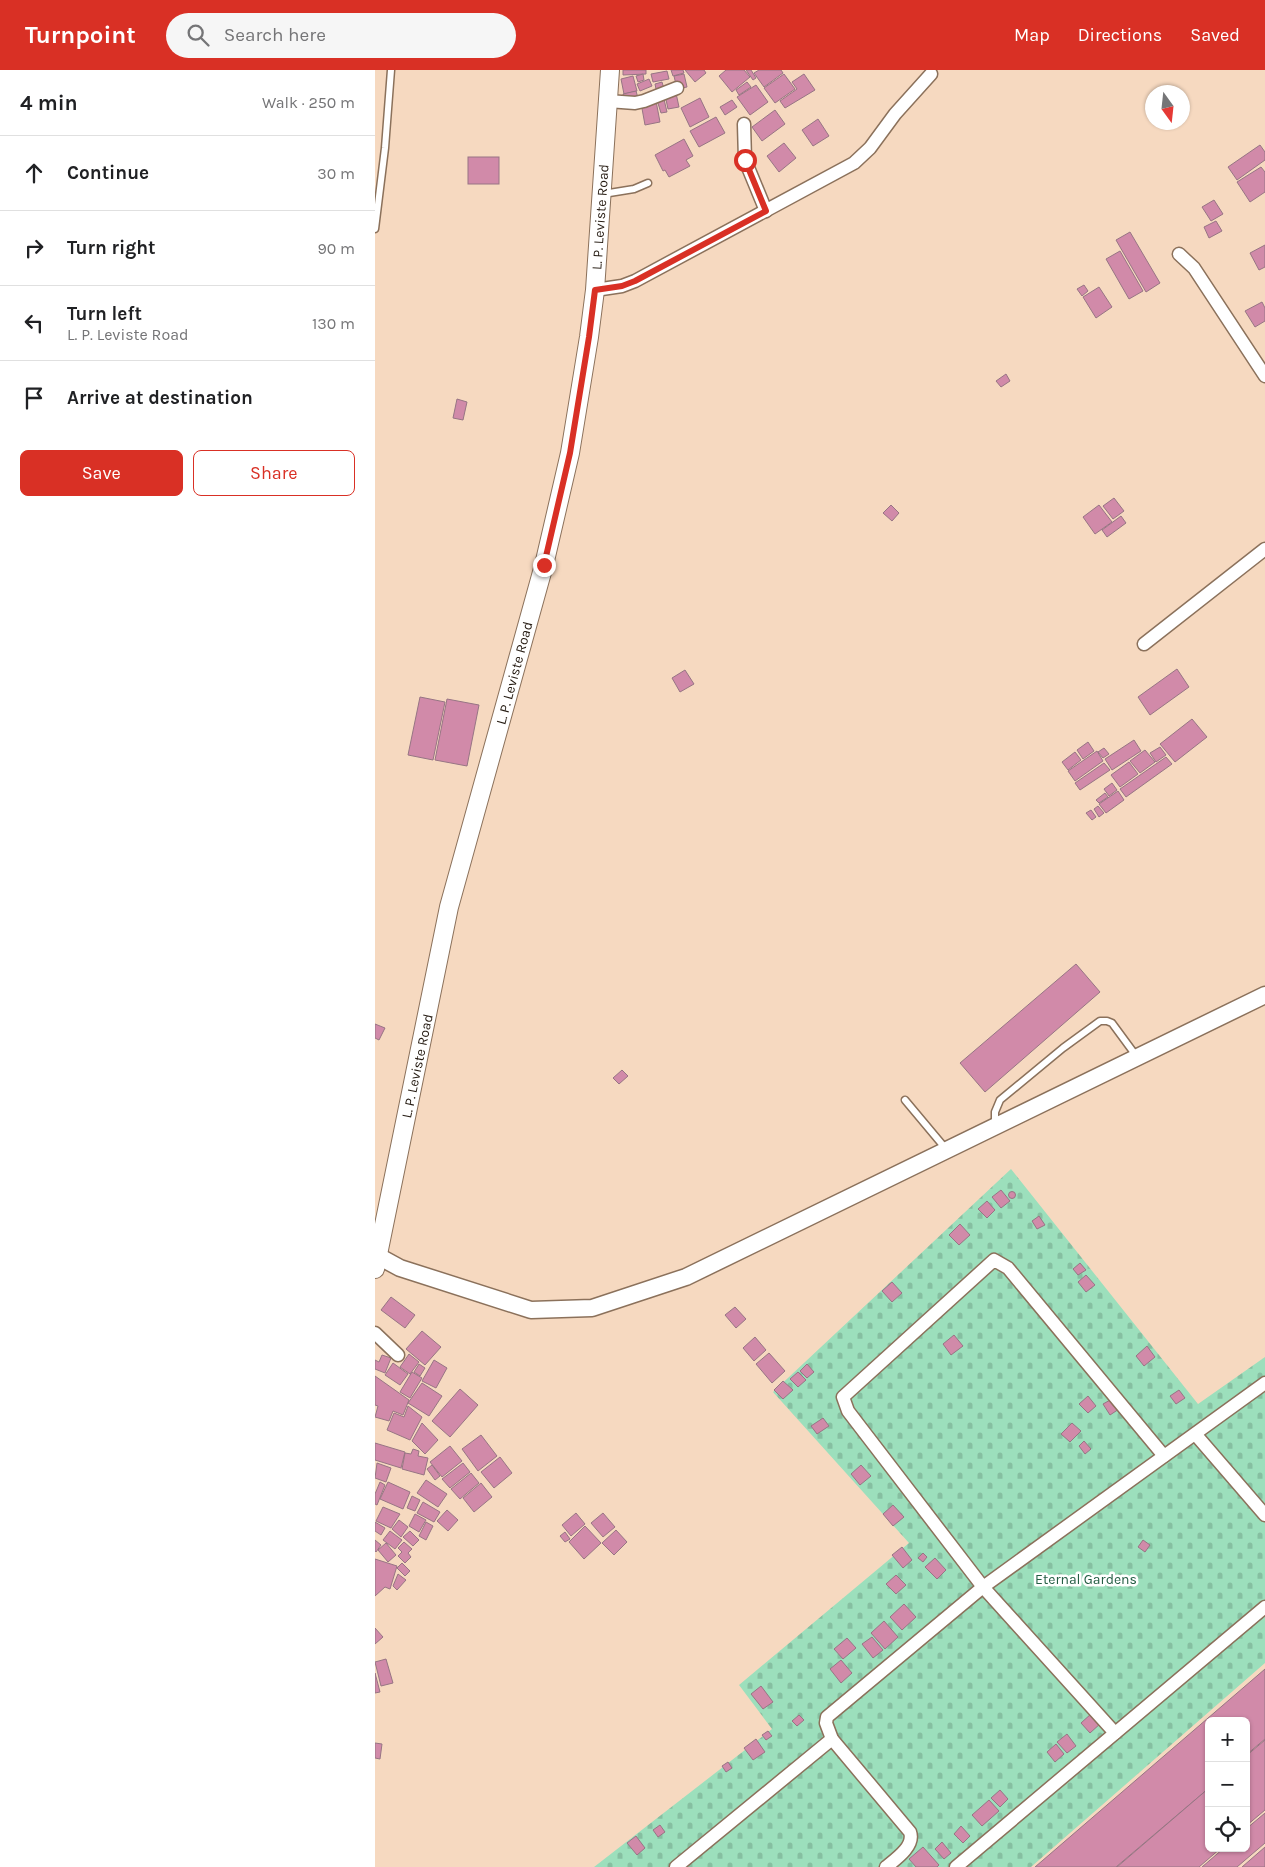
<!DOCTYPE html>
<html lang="en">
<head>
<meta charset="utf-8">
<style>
	body { margin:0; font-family:Karla,sans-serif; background:#f6f6f6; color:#202124 }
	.controls { position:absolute; right:15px; bottom:15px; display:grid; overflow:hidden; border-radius:8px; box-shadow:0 1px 4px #0004 }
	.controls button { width:45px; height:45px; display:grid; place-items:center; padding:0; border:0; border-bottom:1px solid #e0e0e0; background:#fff; color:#202124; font:25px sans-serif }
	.compass { position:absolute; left:770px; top:15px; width:45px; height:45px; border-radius:50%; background:#fff; box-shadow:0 1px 4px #0004; rotate:165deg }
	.stop { position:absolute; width:15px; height:15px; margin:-11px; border:4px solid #d93025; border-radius:50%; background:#fff }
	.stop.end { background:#d93025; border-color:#fff; box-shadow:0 1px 5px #0008 }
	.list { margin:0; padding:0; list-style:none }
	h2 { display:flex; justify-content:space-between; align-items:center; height:65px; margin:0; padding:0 20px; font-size:21px }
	h2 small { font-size:16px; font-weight:400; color:#757577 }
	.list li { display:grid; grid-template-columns:32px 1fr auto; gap:15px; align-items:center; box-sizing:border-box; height:75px; padding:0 20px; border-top:1px solid #e0e0e0 }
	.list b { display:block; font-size:19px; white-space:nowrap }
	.list p { margin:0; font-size:16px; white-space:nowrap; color:#757577 }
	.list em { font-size:16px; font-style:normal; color:#757577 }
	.actions { display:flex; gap:10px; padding:15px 20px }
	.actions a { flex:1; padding:11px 0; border:1px solid #d93025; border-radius:8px; text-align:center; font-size:18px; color:#d93025 }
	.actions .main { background:#d93025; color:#fff }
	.icon { flex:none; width:28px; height:28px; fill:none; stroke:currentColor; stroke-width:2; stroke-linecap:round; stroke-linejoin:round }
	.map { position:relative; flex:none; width:890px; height:1797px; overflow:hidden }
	header { display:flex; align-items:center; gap:30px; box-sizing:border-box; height:70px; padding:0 25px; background:#d93025; color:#fff }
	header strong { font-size:24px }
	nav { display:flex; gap:28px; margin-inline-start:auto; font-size:18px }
	.search { width:350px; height:45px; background:#f6f6f6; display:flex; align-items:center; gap:12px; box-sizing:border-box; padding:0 18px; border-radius:28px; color:#757577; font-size:19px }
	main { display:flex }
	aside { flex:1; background:#fff }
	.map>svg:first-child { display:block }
	.cemetery { fill:url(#cemetery-stones) }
	.building { fill:#d18aa9; stroke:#977584 }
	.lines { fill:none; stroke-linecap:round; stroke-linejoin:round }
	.service-casing { stroke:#8b715b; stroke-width:9 }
	.minor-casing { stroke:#8b715b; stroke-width:15 }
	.tertiary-casing { stroke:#8b715b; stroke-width:19 }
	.secondary-casing { stroke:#8b715b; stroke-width:20 }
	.service { stroke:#fff; stroke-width:6 }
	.minor { stroke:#fff; stroke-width:12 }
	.tertiary { stroke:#fff; stroke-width:16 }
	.secondary { stroke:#fff; stroke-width:18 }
	.route { stroke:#d93025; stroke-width:6 }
	.labels { text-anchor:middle; stroke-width:5; stroke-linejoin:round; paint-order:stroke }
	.street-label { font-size:14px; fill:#261c13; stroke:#fff }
	.park-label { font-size:14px; fill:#245e44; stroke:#fff }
</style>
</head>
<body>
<header>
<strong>Turnpoint</strong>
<div class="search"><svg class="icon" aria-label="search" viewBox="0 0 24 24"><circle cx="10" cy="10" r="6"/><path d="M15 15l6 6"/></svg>Search here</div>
<nav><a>Map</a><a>Directions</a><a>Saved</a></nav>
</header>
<main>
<aside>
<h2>4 min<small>Walk · 250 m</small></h2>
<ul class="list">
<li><svg class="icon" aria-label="ahead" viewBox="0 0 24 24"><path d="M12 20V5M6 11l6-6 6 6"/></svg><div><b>Continue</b></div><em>30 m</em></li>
<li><svg class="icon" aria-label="right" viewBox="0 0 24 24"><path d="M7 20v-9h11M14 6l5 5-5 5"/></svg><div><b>Turn right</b></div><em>90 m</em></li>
<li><svg class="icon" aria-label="left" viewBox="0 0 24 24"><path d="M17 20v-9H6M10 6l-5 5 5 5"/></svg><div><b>Turn left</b><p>L. P. Leviste Road</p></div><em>130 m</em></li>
<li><svg class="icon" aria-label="arrive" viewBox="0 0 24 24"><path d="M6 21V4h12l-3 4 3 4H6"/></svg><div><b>Arrive at destination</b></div></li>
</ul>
<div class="actions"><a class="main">Save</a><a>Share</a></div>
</aside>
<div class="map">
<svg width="890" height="1797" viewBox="0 0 890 1797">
	<defs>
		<pattern id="cemetery-stones" width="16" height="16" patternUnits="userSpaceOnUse" patternTransform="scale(1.25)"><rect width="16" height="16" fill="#9cdfbc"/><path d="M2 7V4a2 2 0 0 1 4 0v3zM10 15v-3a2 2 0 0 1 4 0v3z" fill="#86bfa1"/></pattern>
	</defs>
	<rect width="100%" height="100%" fill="#f6d9c0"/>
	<polygon class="cemetery" points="636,1099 823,1334 890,1287 890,1593 656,1797 219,1797 397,1659 364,1615 534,1473 398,1322"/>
	<g class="building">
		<polygon points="248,0 271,0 271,4 248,5"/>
		<polygon points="296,0 308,0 309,3 298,6"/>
		<polygon points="310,0 329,0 331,3 320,12"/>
		<polygon points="351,0 369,0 375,7 357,22 344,6"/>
		<polygon points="371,0 376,0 381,8 378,10"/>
		<polygon points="384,0 406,0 408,3 389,17 379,3"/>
		<polygon points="292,1 294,9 278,12 276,4"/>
		<polygon points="268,4 269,10 263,12 261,6"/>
		<polygon points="309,4 312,17 302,19 299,6"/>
		<polygon points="409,4 420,19 400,33 389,18"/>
		<polygon points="429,4 440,20 410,38 405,31 422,19 417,12"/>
		<polygon points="258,6 262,21 249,24 246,9"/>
		<polygon points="274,9 277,16 265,21 262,14"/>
		<polygon points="287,12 290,22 282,24 280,14"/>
		<polygon points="372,12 376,17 364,25 361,20"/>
		<polygon points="381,15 393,32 375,45 362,27"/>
		<polygon points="261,21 263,28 250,32 248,24"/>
		<polygon points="301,23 304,37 293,39 290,25"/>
		<polygon points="288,25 292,42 286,43 281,27"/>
		<polygon points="325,28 334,47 315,57 306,38"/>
		<polygon points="357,30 362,37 350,45 345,37"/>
		<polygon points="281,31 285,52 270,55 266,33"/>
		<polygon points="400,40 410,54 387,71 377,57"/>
		<polygon points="341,47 350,63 324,77 315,61"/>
		<polygon points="443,49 454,66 438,76 427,60"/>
		<polygon points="309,69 318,86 311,90 315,96 294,107 290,100 288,101 280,85"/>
		<polygon points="409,73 421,88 404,102 392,86"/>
		<polygon points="885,75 890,82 890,90 862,110 853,97"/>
		<rect x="93" y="87" width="31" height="27"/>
		<polygon points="886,97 890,102 890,122 875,132 862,112"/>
		<polygon points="839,130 848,144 836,151 827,137"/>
		<polygon points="841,151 847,161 834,168 829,157"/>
		<polygon points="755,162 785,213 771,222 741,170"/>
		<polygon points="890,175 890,197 884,200 875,183"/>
		<polygon points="745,181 768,221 754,229 731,189"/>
		<polygon points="709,215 713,221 707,226 702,219"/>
		<polygon points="724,217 737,237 721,248 708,227"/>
		<polygon points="887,232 890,238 890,251 880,257 870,241"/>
		<polygon points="631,304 635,311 626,317 621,311"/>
		<polygon points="82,329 92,332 88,350 78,348"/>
		<polygon points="739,428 749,441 738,449 728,436"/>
		<polygon points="516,435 524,443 517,451 508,443"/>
		<polygon points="724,435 737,452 720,464 708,447"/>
		<polygon points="746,446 751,453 732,467 727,460"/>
		<polygon points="802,599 814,617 775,645 763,627"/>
		<polygon points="310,600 319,614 305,622 297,608"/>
		<polygon points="45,627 70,632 58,690 33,685"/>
		<polygon points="72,629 104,635 92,696 60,690"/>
		<polygon points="817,649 832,667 800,692 785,674"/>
		<polygon points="759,670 766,681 737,700 730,689"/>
		<polygon points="713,672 719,681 708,689 702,680"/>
		<polygon points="785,677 791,685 781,692 775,683"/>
		<polygon points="729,678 734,684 728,688 723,682"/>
		<polygon points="770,680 780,692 765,703 755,691"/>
		<polygon points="722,681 728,691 700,711 693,701"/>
		<polygon points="700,682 706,690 693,700 687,692"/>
		<polygon points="791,687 797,694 751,727 745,719"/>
		<polygon points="754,692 763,704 745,717 736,705"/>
		<polygon points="729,693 735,700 705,720 700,713"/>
		<polygon points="737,713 742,720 734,726 729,719"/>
		<polygon points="743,721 749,730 731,743 724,734"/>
		<polygon points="730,723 733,727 724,733 721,730"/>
		<polygon points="723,736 729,743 724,747 719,739"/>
		<polygon points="716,740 721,747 717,750 711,743"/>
		<polygon points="701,894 725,922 610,1022 585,993"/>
		<polygon points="0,954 10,958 4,970 0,968"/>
		<polygon points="247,1000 253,1006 244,1014 238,1008"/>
		<polygon points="626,1120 635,1131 626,1138 617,1127"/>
		<circle cx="637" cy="1125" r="3.5"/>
		<polygon points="612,1131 620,1140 612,1148 603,1139"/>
		<polygon points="664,1146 670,1155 662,1159 657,1151"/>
		<polygon points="585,1154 595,1165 584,1175 574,1165"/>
		<polygon points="705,1193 711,1200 703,1205 698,1199"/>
		<polygon points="711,1205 720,1215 711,1222 703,1212"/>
		<polygon points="517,1212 527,1223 517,1232 507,1221"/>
		<polygon points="16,1227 40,1245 30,1258 6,1240"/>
		<polygon points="360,1237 371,1249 361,1258 350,1245"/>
		<polygon points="47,1261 66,1277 50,1295 31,1279"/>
		<polygon points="579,1265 588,1276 576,1285 568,1274"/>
		<polygon points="380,1267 391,1280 379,1291 368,1278"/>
		<polygon points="772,1276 780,1287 769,1296 761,1286"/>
		<polygon points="394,1283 410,1301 397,1313 381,1294"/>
		<polygon points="34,1284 44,1292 35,1304 25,1297"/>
		<polygon points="7,1285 16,1288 10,1303 0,1299 0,1290 4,1292"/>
		<polygon points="59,1290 72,1298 61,1318 47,1311"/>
		<polygon points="18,1293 33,1304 25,1315 10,1305"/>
		<polygon points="44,1294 50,1298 45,1306 39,1302"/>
		<polygon points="432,1294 439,1302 432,1308 425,1301"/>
		<polygon points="37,1302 47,1308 35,1328 25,1322"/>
		<polygon points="423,1302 431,1310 423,1317 415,1309"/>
		<polygon points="0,1306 34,1330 28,1345 18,1341 14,1351 0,1347 3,1336 0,1335"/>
		<polygon points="408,1311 418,1320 408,1329 399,1320"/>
		<polygon points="47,1313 67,1326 54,1346 33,1333"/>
		<polygon points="85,1319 103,1335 75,1367 57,1351"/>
		<polygon points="804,1320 810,1328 801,1334 795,1326"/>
		<polygon points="713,1326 721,1336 713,1343 704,1334"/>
		<polygon points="737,1329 744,1339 735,1345 728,1334"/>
		<polygon points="33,1336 47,1347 35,1370 12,1360 19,1343 29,1347"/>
		<polygon points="448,1348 454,1356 442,1364 436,1356"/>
		<polygon points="47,1353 63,1370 50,1384 37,1371"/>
		<polygon points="697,1353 706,1361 695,1372 686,1364"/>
		<polygon points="106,1365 122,1386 103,1401 87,1379"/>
		<polygon points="709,1371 716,1379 710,1384 704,1376"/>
		<polygon points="0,1373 30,1382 26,1398 0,1390"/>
		<polygon points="75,1376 87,1391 67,1407 55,1392"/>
		<polygon points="38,1379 44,1381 43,1386 53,1388 49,1405 27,1399 30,1383 36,1384"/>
		<polygon points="125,1387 137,1403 119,1418 106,1402"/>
		<polygon points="2,1393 16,1398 11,1412 0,1408"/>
		<polygon points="88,1393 95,1402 75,1418 67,1409"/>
		<polygon points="57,1395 65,1406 60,1410 52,1399"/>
		<polygon points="486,1395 496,1406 485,1415 476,1404"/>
		<polygon points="96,1403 104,1413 85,1429 76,1419"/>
		<polygon points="51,1410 72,1424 63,1437 42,1423"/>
		<polygon points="5,1412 10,1415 2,1435 0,1434 0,1424"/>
		<polygon points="13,1412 35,1422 28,1439 5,1429"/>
		<polygon points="106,1413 117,1427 99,1442 88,1428"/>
		<polygon points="37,1426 45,1430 40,1441 32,1438"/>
		<polygon points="48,1432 65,1442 59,1452 42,1443"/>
		<polygon points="518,1435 529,1447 518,1456 508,1444"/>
		<polygon points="8,1437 25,1444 16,1458 1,1451"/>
		<polygon points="72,1440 83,1450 73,1461 62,1451"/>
		<polygon points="201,1443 210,1454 196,1466 187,1455"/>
		<polygon points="228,1443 240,1457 228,1467 216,1453"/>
		<polygon points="40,1444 51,1450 44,1462 34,1456"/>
		<polygon points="24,1450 33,1457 26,1467 17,1459"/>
		<polygon points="0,1452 10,1458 6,1465 0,1461"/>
		<polygon points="51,1452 58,1456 51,1470 44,1466"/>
		<polygon points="210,1456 226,1473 209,1489 194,1472"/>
		<polygon points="241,1460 252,1472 239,1485 227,1473"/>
		<polygon points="15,1461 27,1470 20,1479 8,1470"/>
		<polygon points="35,1461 44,1470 38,1476 28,1467"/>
		<polygon points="190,1462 195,1469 190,1472 185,1466"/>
		<polygon points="0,1470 6,1475 1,1482 0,1481"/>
		<polygon points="768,1470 775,1475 770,1482 763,1477"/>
		<polygon points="29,1472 37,1479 33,1483 36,1487 30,1493 23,1486 27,1482 23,1478"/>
		<polygon points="11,1473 21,1485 13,1492 3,1480"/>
		<polygon points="527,1477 537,1490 528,1498 517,1485"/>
		<polygon points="548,1483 552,1487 548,1492 543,1488"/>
		<polygon points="560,1488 571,1500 562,1509 550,1497"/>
		<polygon points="0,1489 22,1496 15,1519 10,1517 0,1526"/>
		<polygon points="27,1493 35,1501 30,1506 22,1498"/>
		<polygon points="23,1504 31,1510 22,1520 18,1516"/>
		<polygon points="521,1505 531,1515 521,1524 511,1514"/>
		<polygon points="529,1534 541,1547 527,1560 515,1547"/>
		<polygon points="509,1551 523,1567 510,1579 496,1563"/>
		<polygon points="0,1558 8,1567 0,1574"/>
		<polygon points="497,1567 508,1580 498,1588 487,1574"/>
		<polygon points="472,1568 481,1578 468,1589 459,1579"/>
		<polygon points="11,1589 18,1613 6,1616 0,1592"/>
		<polygon points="466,1590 477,1603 466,1613 455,1599"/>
		<polygon points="890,1599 890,1669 871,1685 871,1651 834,1651 834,1718 741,1797 660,1797"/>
		<polygon points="0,1603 5,1622 0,1623"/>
		<polygon points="386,1616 398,1632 388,1639 376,1624"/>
		<polygon points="717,1643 726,1653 715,1663 706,1653"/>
		<polygon points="424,1645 429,1650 422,1656 417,1651"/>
		<polygon points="393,1661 397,1666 391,1670 387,1665"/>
		<polygon points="692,1664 701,1676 692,1683 682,1672"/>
		<polygon points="381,1669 390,1682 378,1690 369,1678"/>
		<polygon points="890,1670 890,1740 871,1756 871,1686"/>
		<polygon points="0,1673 7,1674 5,1689 0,1688"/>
		<polygon points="681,1674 689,1684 680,1692 672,1682"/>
		<polygon points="353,1692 357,1698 351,1702 347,1696"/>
		<polygon points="834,1718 834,1778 846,1778 824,1797 742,1797"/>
		<polygon points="625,1720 633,1729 625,1737 616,1728"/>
		<polygon points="614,1730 624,1741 607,1756 597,1745"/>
		<polygon points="890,1743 890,1773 862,1797 827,1797 849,1778 871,1778 871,1759"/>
		<polygon points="285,1755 290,1762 283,1767 278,1760"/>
		<polygon points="586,1756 595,1766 588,1773 579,1764"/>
		<polygon points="261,1766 270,1778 262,1785 252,1773"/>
		<polygon points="567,1772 576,1783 569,1789 560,1779"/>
		<polygon points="548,1777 564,1795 562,1797 541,1797 534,1789"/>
		<polygon points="890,1777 890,1797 867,1797"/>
	</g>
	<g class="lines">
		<defs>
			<g id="service">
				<polyline points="228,124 259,119 273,113"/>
				<polyline points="0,159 10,78 16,0"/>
				<polyline points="530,1030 571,1079"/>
				<polyline points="620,1054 620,1042 625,1030 688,978 725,951 732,951 737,953 762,987"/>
			</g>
			<g id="minor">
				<polyline points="233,31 260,33 269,31 302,18"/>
				<polyline points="369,54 370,90 391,141"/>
				<polyline points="804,184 819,198 890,306"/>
				<polyline points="220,220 247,216 260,211 479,93 495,78 520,44 556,4"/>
				<polyline points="769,574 890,479"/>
				<polyline points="0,1263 23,1285"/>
				<polyline points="821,1365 890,1445"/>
				<polyline points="740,1663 608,1517 473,1341 468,1327 619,1190 633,1198 789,1386"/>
				<polyline points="301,1797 457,1669"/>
				<path d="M511 1797C521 1789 540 1776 535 1762L457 1669 451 1653 452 1647 608 1517 890 1313"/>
				<polyline points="581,1797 890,1537"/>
			</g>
			<polyline id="tertiary" points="3,1186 25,1198 156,1240 217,1238 311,1207 890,925"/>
			<polyline id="secondary" points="0,1199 74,837 169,495 195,383 214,267 220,220 235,0"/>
		</defs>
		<use href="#service" class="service-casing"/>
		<use href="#minor" class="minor-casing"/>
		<use href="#tertiary" class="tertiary-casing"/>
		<use href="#secondary" class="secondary-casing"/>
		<use href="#service" class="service"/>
		<use href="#minor" class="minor"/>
		<use href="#tertiary" class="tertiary"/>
		<use href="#secondary" class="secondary"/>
	</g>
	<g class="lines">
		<polyline class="route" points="169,495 195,383 214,267 220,220 247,216 260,211 391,141 370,90"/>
	</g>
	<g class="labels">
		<g class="street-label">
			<text transform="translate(225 147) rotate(-86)" y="5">L. P. Leviste Road</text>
			<text transform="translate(139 603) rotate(-75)" y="5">L. P. Leviste Road</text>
			<text transform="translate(42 996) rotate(-78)" y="5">L. P. Leviste Road</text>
		</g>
		<g class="park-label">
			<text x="711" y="1514">Eternal Gardens</text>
		</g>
	</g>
</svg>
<div class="controls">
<button>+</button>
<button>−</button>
<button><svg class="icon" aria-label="locate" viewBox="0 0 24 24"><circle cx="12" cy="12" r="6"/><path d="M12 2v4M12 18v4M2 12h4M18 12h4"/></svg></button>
</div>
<svg class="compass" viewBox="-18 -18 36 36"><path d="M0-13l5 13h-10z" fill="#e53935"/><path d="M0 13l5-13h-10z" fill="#757577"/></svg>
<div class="stop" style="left:370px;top:90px"></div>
<div class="stop end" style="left:169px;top:495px"></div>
</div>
</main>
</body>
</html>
